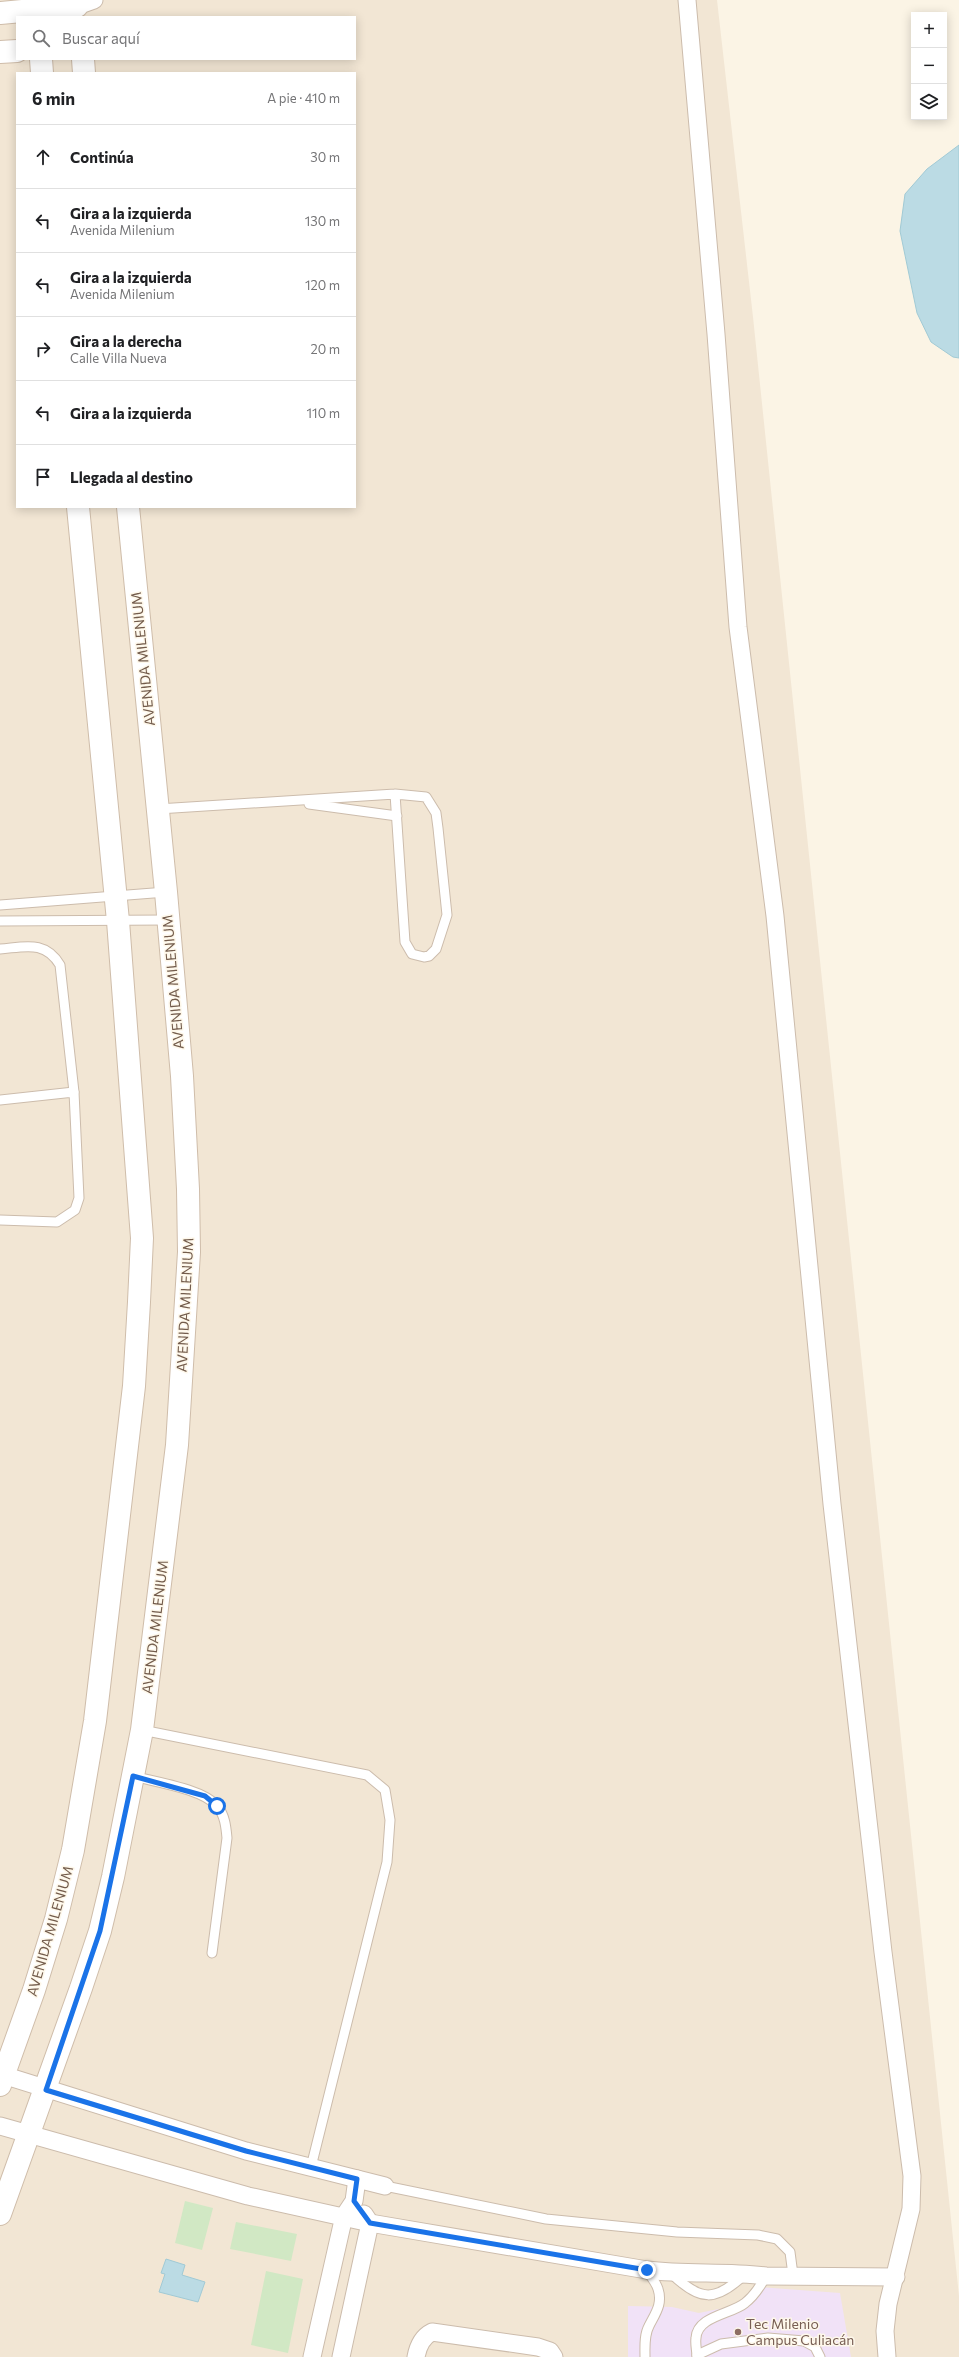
<!DOCTYPE html>
<html lang="es">
<head>
<meta charset="utf-8">
<style>
	body { margin:0; font-family:Commissioner,sans-serif; background:#f2f2f2; color:#202124 }
	.controls { position:absolute; right:12px; top:12px; display:grid; overflow:hidden; border-radius:0px; box-shadow:0 2px 10px #0003 }
	.controls button { width:36px; height:36px; display:grid; place-items:center; padding:0; border:0; border-bottom:1px solid #e0e0e0; background:#fff; color:#202124; font:20px sans-serif }
	.stop { position:absolute; width:12px; height:12px; margin:-9px; border:3px solid #1a73e8; border-radius:50%; background:#fff }
	.stop.end { background:#1a73e8; border-color:#fff; box-shadow:0 1px 4px #0008 }
	.list { margin:0; padding:0; list-style:none }
	h2 { display:flex; justify-content:space-between; align-items:center; height:52px; margin:0; padding:0 16px; font-size:17px }
	h2 small { font-size:13px; font-weight:400; color:#757577 }
	.list li { display:grid; grid-template-columns:26px 1fr auto; gap:12px; align-items:center; box-sizing:border-box; height:64px; padding:0 16px; border-top:1px solid #e0e0e0 }
	.list b { display:block; font-size:15px; white-space:nowrap }
	.list p { margin:0; font-size:13px; white-space:nowrap; color:#757577 }
	.list em { font-size:13px; font-style:normal; color:#757577 }
	.icon { flex:none; width:22px; height:22px; fill:none; stroke:currentColor; stroke-width:2; stroke-linecap:round; stroke-linejoin:round }
	.map { position:relative; flex:none; width:959px; height:2357px; overflow:hidden }
	.search { position:absolute; background:#fff; box-shadow:0 2px 10px #0003; left:16px; top:16px; width:340px; height:44px; display:flex; align-items:center; gap:10px; box-sizing:border-box; padding:0 14px; border-radius:0px; color:#757577; font-size:15px }
	.panel { position:absolute; background:#fff; box-shadow:0 2px 10px #0003; left:16px; top:72px; width:340px; height:436px; border-radius:0px }
	.map>svg:first-child { display:block }
	.residential { fill:#f2e6d4; fill-rule:evenodd }
	.education { fill:#f1e2f7 }
	.green { fill:#d1e8c4 }
	.water { fill:#bbdbe4; stroke:#a1cad5 }
	.lines { fill:none; stroke-linecap:round; stroke-linejoin:round }
	.lane-casing { stroke:#ccbcac; stroke-width:11 }
	.street-casing { stroke:#ccbcac; stroke-width:19 }
	.secondary-casing { stroke:#cfbdaa; stroke-width:24 }
	.lane { stroke:#fff; stroke-width:9 }
	.street { stroke:#fff; stroke-width:17 }
	.secondary { stroke:#fff; stroke-width:22 }
	.route { stroke:#1a73e8; stroke-width:5 }
	.education-dot { fill:#8d6e63; stroke:#fef8eb; stroke-width:1.5 }
	.labels { text-anchor:middle; stroke-width:3; stroke-linejoin:round; paint-order:stroke }
	.street-label { font-size:14px; fill:#735c4c; stroke:#fef8eb }
	.education-label { font-size:14px; fill:#785e54; stroke:#fef8eb; text-anchor:start }
</style>
</head>
<body>
<div class="map">
<svg width="959" height="2357" viewBox="0 0 959 2357">
	<rect width="100%" height="100%" fill="#fbf4e5"/>
	<path class="residential" d="M0 0H717L753 317 959 2296V2357H0ZM17 17H355V59H17ZM17 73H355V507H17Z"/>
	<polygon class="education" points="757,2287 840,2293 851,2357 628,2357 628,2306 672,2307 699,2313 738,2305"/>
	<g class="green">
		<polygon points="185,2201 213,2208 202,2250 175,2243"/>
		<polygon points="236,2222 297,2234 291,2261 230,2249"/>
		<polygon points="266,2271 303,2279 288,2353 251,2345"/>
	</g>
	<g class="water">
		<polygon points="959,145 959,358 953,357 931,342 917,313 900,231 905,194 927,169"/>
		<polygon points="166,2259 185,2265 182,2275 205,2282 198,2302 159,2292 165,2274 161,2273"/>
	</g>
	<g class="lines">
		<defs>
			<g id="lane">
				<polyline points="309,804 397,816"/>
				<polyline points="158,809 395,794 426,797 436,813 438,828 447,915 436,949 429,956 424,957 412,954 405,942 395,794"/>
				<polyline points="0,905 166,892"/>
				<polyline points="0,921 167,920"/>
				<path d="M0 949C25 947 45 940 60 965L74 1092"/>
				<polyline points="0,1100 74,1092 79,1198 75,1210 57,1222 0,1220"/>
				<polyline points="142,1730 367,1775 385,1790 390,1820 387,1862 311,2167"/>
				<path d="M133 1776C155 1782 203 1789 217 1806 225 1815 226 1827 227 1838L212 1953"/>
				<polyline points="385,2186 546,2219 677,2232 758,2235 777,2239 790,2252 793,2275"/>
				<path d="M671 2273C700 2302 716 2302 745 2274"/>
				<polyline points="697,2355 721,2344 768,2338 804,2341 815,2347 820,2357"/>
				<path d="M645 2357C645 2347 644 2335 649 2326 655 2314 663 2304 658 2289 656 2282 650 2276 647 2270"/>
				<path d="M697 2357C697 2351 695 2344 696 2338 697 2316 732 2314 745 2303 754 2296 760 2287 766 2276"/>
			</g>
			<g id="street">
				<polyline points="687,0 716,334 738,627 775,916 832,1504 883,1952 912,2176 911,2209 888,2304 885,2331 887,2357"/>
				<polyline points="77,6 94,0"/>
				<polyline points="0,2074 246,2151 385,2186"/>
				<path d="M0 2126 248 2196 370 2223 647 2270C686 2275 726 2271 766 2276L896 2277"/>
				<polyline points="312,2357 344,2216 354,2201 357,2179"/>
				<polyline points="341,2357 370,2223 364,2214"/>
				<path d="M416 2357C418 2346 422 2337 432 2332L538 2347 550 2351 554 2357"/>
			</g>
			<g id="secondary">
				<polyline points="0,13 77,6"/>
				<polyline points="0,52 17,51"/>
				<polyline points="41,59 42,73"/>
				<polyline points="83,59 84,73"/>
				<polyline points="0,2085 34,1990 56,1919 73,1850 95,1721 134,1386 139,1302 142,1238 118,921 78,507"/>
				<polyline points="0,2214 81,1988 100,1931 113,1877 142,1730 177,1445 189,1252 188,1189 182,1076 166,892 128,507"/>
			</g>
		</defs>
		<use href="#lane" class="lane-casing"/>
		<use href="#street" class="street-casing"/>
		<use href="#secondary" class="secondary-casing"/>
		<use href="#lane" class="lane"/>
		<use href="#street" class="street"/>
		<use href="#secondary" class="secondary"/>
	</g>
	<g class="lines">
		<polyline class="route" points="217,1806 205,1796 133,1776 100,1931 46,2090 246,2151 357,2179 354,2201 370,2223 647,2270"/>
	</g>
	<circle class="education-dot" cx="738" cy="2332" r="4"/>
	<g class="labels">
		<g class="street-label">
			<text transform="translate(143 659) rotate(-96)" y="5">AVENIDA MILENIUM</text>
			<text transform="translate(173 982) rotate(-95)" y="5">AVENIDA MILENIUM</text>
			<text transform="translate(185 1305) rotate(-87)" y="5">AVENIDA MILENIUM</text>
			<text transform="translate(155 1627) rotate(-83)" y="5">AVENIDA MILENIUM</text>
			<text transform="translate(50 1931) rotate(-74)" y="5">AVENIDA MILENIUM</text>
		</g>
		<g class="education-label">
			<text x="746" y="2329">Tec Milenio<tspan x="746" dy="16">Campus Culiacán</tspan></text>
		</g>
	</g>
</svg>
<div class="controls">
<button>+</button>
<button>−</button>
<button><svg class="icon" aria-label="layers" viewBox="0 0 24 24"><path d="M12 4l9 5-9 5-9-5zM3 14l9 5 9-5"/></svg></button>
</div>
<div class="stop" style="left:217px;top:1806px"></div>
<div class="stop end" style="left:647px;top:2270px"></div>
<div class="search"><svg class="icon" aria-label="search" viewBox="0 0 24 24"><circle cx="10" cy="10" r="6"/><path d="M15 15l6 6"/></svg>Buscar aquí</div>
<section class="panel">
<h2>6 min<small>A pie · 410 m</small></h2>
<ul class="list">
<li><svg class="icon" aria-label="ahead" viewBox="0 0 24 24"><path d="M12 20V5M6 11l6-6 6 6"/></svg><div><b>Continúa</b></div><em>30 m</em></li>
<li><svg class="icon" aria-label="left" viewBox="0 0 24 24"><path d="M17 20v-9H6M10 6l-5 5 5 5"/></svg><div><b>Gira a la izquierda</b><p>Avenida Milenium</p></div><em>130 m</em></li>
<li><svg class="icon" aria-label="left" viewBox="0 0 24 24"><path d="M17 20v-9H6M10 6l-5 5 5 5"/></svg><div><b>Gira a la izquierda</b><p>Avenida Milenium</p></div><em>120 m</em></li>
<li><svg class="icon" aria-label="right" viewBox="0 0 24 24"><path d="M7 20v-9h11M14 6l5 5-5 5"/></svg><div><b>Gira a la derecha</b><p>Calle Villa Nueva</p></div><em>20 m</em></li>
<li><svg class="icon" aria-label="left" viewBox="0 0 24 24"><path d="M17 20v-9H6M10 6l-5 5 5 5"/></svg><div><b>Gira a la izquierda</b></div><em>110 m</em></li>
<li><svg class="icon" aria-label="arrive" viewBox="0 0 24 24"><path d="M6 21V4h12l-3 4 3 4H6"/></svg><div><b>Llegada al destino</b></div></li>
</ul>
</section>
</div>
</body>
</html>
